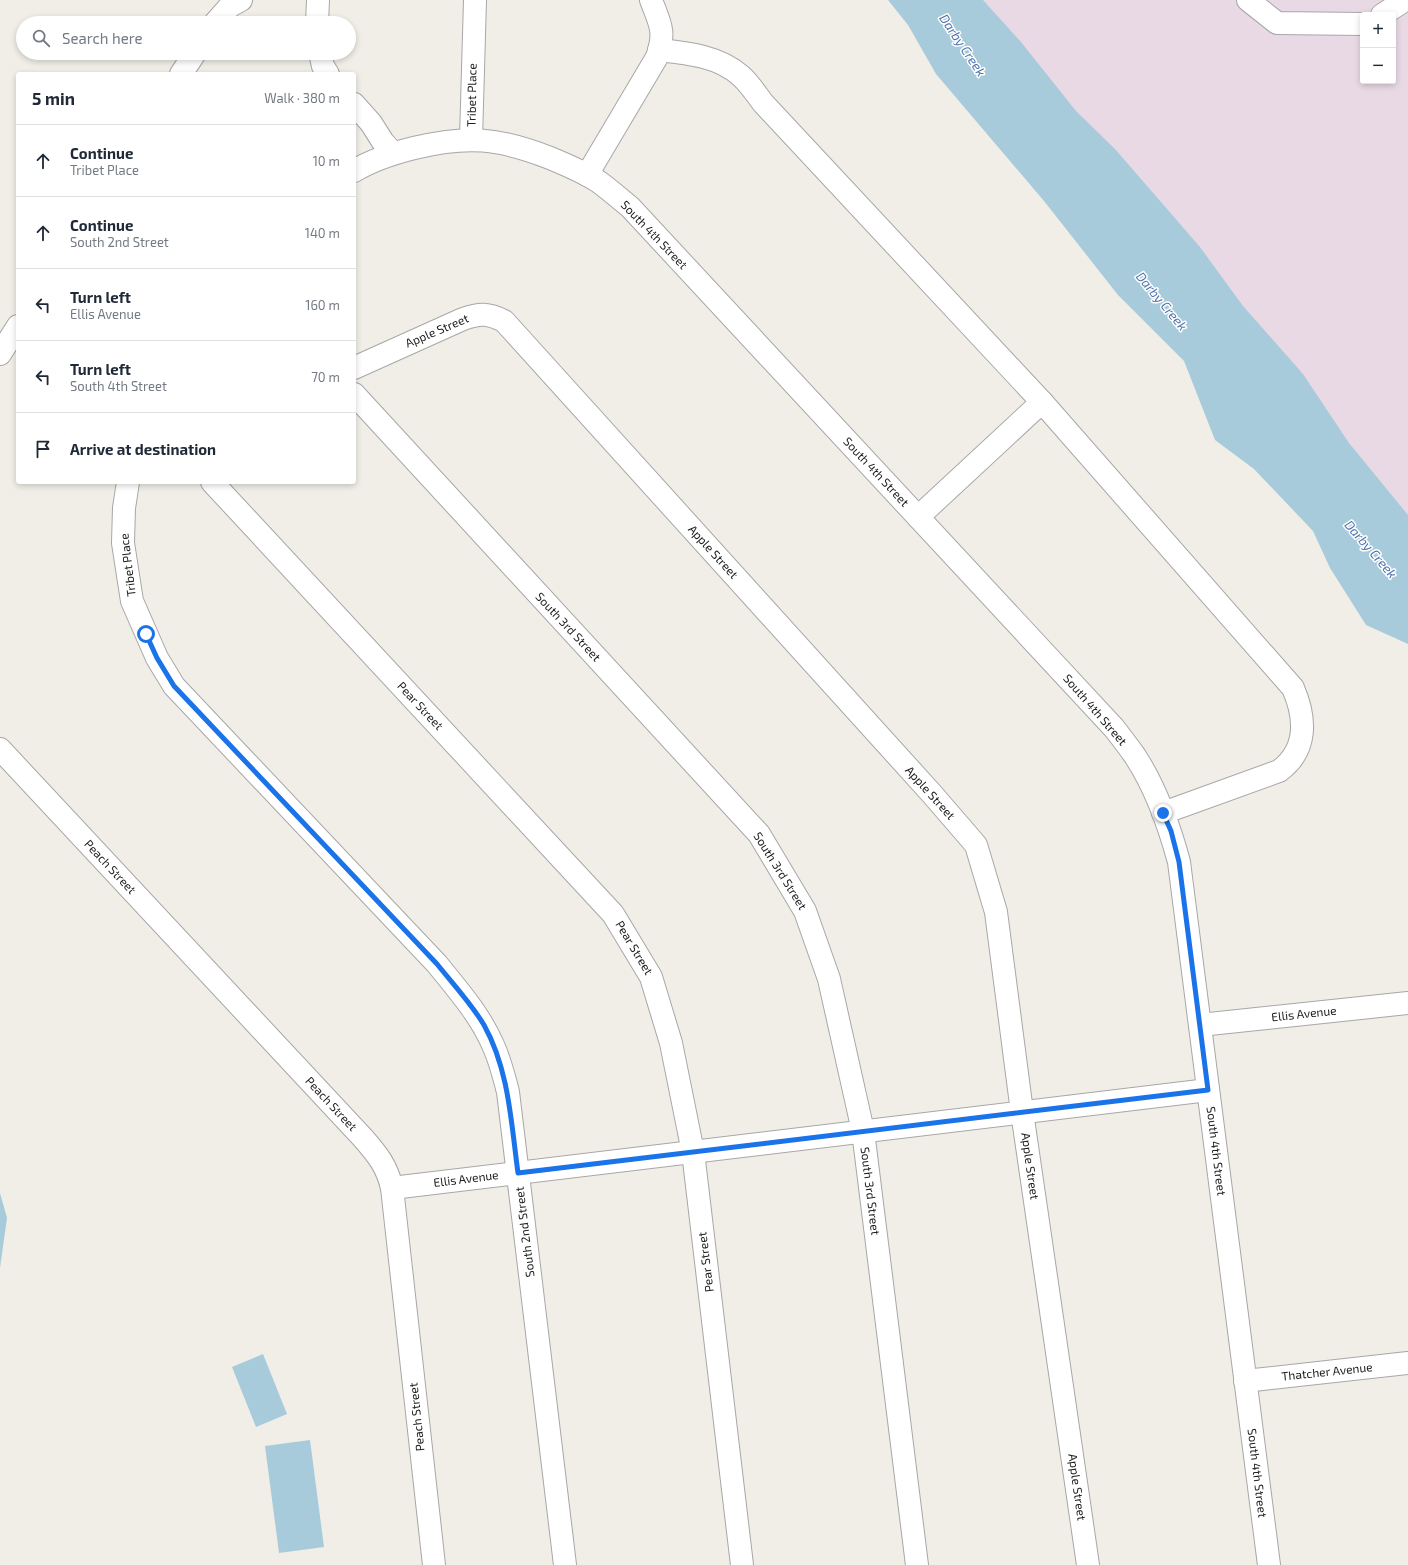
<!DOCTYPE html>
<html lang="en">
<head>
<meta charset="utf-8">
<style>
	body { margin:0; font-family:"Exo 2",sans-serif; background:#f2f2f3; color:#1f2937 }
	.controls { position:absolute; right:12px; top:12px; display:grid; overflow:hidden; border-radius:4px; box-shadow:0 2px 6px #0003 }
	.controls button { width:36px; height:36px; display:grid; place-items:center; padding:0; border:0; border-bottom:1px solid #e0e1e3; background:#fff; color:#1f2937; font:20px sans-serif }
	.stop { position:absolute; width:12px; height:12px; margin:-9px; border:3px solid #1a73e8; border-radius:50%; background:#fff }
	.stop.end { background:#1a73e8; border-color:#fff; box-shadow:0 1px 4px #0008 }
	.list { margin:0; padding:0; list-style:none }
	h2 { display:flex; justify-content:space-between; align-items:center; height:52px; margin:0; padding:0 16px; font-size:17px }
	h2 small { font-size:13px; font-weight:400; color:#747a83 }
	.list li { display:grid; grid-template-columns:26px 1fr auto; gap:12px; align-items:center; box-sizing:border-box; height:72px; padding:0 16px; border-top:1px solid #e0e1e3 }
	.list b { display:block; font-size:15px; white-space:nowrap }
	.list p { margin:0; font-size:13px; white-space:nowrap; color:#747a83 }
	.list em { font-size:13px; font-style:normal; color:#747a83 }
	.icon { flex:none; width:22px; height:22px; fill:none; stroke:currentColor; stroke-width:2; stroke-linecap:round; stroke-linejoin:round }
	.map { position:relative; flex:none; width:1408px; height:1565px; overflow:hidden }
	.search { position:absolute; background:#fff; box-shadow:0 2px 6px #0003; left:16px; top:16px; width:340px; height:44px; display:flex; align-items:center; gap:10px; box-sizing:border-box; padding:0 14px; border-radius:22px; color:#747a83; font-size:15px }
	.panel { position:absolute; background:#fff; box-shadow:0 2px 6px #0003; left:16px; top:72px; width:340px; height:412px; border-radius:4px }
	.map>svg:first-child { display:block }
	.industrial { fill:#e9d9e4; fill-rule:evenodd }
	.water { fill:#a8cbdc }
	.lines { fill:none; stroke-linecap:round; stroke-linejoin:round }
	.minor-casing { stroke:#a7a7a7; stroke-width:24 }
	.minor { stroke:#fff; stroke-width:22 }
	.route { stroke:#1a73e8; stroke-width:5 }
	.labels { text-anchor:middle; stroke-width:3; stroke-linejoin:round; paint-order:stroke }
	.street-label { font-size:12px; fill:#202020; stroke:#fff }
	.water-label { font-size:13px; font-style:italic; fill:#4e73ae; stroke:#fff }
</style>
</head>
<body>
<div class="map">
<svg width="1408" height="1565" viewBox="0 0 1408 1565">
	<rect width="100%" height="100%" fill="#f0eee7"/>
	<path class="industrial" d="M933 0H1408V588ZM1363 15H1393V81H1363Z"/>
	<g class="water">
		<polygon points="888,0 983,0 1021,42 1076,111 1115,149 1200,247 1243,306 1303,374 1349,443 1408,515 1408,644 1366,625 1330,568 1313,531 1254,469 1215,440 1184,361 1118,295 1044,201 936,74 908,25"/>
		<polygon points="0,1193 7,1218 0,1268"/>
		<polygon points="263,1354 287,1414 256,1427 232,1367"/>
		<polygon points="310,1440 324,1547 279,1553 265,1446"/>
	</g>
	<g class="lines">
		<defs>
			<g id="minor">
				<polyline points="1248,0 1277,23 1363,24"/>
				<polyline points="1382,15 1405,0"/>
				<polyline points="215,23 230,6 241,0"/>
				<polyline points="317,23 318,0"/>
				<path d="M659 50C687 53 719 56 741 76 750 84 756 94 763 103L1042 402 1293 688C1306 718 1308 750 1279 771L1163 813"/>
				<polyline points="320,53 323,66 328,74"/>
				<polyline points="181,74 195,53"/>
				<polyline points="354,104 371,123 383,142 393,153"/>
				<polyline points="471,139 475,0"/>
				<path d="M354 171C372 160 394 153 414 148 468 135 499 138 550 158 567 165 584 172 599 182 610 190 620 199 630 207L1114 728C1121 737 1128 746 1135 756 1156 788 1169 825 1179 862L1269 1565"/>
				<path d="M587 175 657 57C666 31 660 24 651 0"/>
				<polyline points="0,354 18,326"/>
				<path d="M354 368 463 319C480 313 488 313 504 321L932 794 976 845 996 912 1022 1112 1088 1565"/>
				<polyline points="354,394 759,834 805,911 829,979 863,1131 917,1565"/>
				<path d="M128 482 124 508 123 543 132 601 157 658 174 686 437 964C458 990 480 1015 493 1045 500 1060 504 1076 508 1092L565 1565"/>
				<polyline points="212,482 613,914 651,977 671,1043 693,1152 742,1565"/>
				<polyline points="918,517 1042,402"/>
				<path d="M0 749 363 1138C377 1154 387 1166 392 1188L434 1565"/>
				<polyline points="1200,1025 1408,1003"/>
				<polyline points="392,1188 1208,1090"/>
				<polyline points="1245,1381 1408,1363"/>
			</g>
		</defs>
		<use href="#minor" class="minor-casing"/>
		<use href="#minor" class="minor"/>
	</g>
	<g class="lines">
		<path class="route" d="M146 634 157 658 174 686 437 964C453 984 471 1003 484 1025 509 1070 511 1122 518 1173L1208 1090 1179 862 1171 831 1163 813"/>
	</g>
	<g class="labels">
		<g class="street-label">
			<text transform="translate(472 95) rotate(-89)" y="4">Tribet Place</text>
			<text transform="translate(654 235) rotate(46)" y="4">South 4th Street</text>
			<text transform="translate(437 331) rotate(-23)" y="4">Apple Street</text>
			<text transform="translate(876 472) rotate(47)" y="4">South 4th Street</text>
			<text transform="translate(713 552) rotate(48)" y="4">Apple Street</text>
			<text transform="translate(128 565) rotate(-97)" y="4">Tribet Place</text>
			<text transform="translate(568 627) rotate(47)" y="4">South 3rd Street</text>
			<text transform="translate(420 706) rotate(47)" y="4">Pear Street</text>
			<text transform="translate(1095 710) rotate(49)" y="4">South 4th Street</text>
			<text transform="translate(930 793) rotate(48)" y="4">Apple Street</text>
			<text transform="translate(110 867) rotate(47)" y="4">Peach Street</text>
			<text transform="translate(780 871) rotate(58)" y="4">South 3rd Street</text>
			<text transform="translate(634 948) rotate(59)" y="4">Pear Street</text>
			<text transform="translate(1304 1014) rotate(-6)" y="4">Ellis Avenue</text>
			<text transform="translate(331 1104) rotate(47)" y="4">Peach Street</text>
			<text transform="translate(1216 1151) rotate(83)" y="4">South 4th Street</text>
			<text transform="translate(1030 1166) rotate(82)" y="4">Apple Street</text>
			<text transform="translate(466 1179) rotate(-7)" y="4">Ellis Avenue</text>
			<text transform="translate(870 1191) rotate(83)" y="4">South 3rd Street</text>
			<text transform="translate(525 1232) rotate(-97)" y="4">South 2nd Street</text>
			<text transform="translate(706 1262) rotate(-97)" y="4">Pear Street</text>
			<text transform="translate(1327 1372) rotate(-6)" y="4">Thatcher Avenue</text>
			<text transform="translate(417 1417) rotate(-96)" y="4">Peach Street</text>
			<text transform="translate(1257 1473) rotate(83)" y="4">South 4th Street</text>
			<text transform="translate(1077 1487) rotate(82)" y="4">Apple Street</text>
		</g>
		<g class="water-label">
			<text transform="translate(963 45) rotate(56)" y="5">Darby Creek</text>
			<text transform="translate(1162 301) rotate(50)" y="5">Darby Creek</text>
			<text transform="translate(1371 549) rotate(49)" y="5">Darby Creek</text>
		</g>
	</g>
</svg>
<div class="controls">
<button>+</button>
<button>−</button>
</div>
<div class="stop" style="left:146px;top:634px"></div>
<div class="stop end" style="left:1163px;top:813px"></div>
<div class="search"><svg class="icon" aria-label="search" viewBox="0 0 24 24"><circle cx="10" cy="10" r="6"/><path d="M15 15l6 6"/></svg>Search here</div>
<section class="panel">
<h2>5 min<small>Walk · 380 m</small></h2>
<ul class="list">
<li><svg class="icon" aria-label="ahead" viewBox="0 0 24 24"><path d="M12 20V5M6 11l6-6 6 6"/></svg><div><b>Continue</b><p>Tribet Place</p></div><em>10 m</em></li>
<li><svg class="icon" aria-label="ahead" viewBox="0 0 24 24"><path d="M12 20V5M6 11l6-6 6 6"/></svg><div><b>Continue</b><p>South 2nd Street</p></div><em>140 m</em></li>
<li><svg class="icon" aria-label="left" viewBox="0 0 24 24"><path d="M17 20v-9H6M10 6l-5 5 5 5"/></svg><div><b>Turn left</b><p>Ellis Avenue</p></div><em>160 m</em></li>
<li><svg class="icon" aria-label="left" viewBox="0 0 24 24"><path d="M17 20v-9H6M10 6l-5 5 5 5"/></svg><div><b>Turn left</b><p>South 4th Street</p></div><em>70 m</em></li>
<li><svg class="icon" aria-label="arrive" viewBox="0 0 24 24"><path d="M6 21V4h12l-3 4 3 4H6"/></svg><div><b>Arrive at destination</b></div></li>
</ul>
</section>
</div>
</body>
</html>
